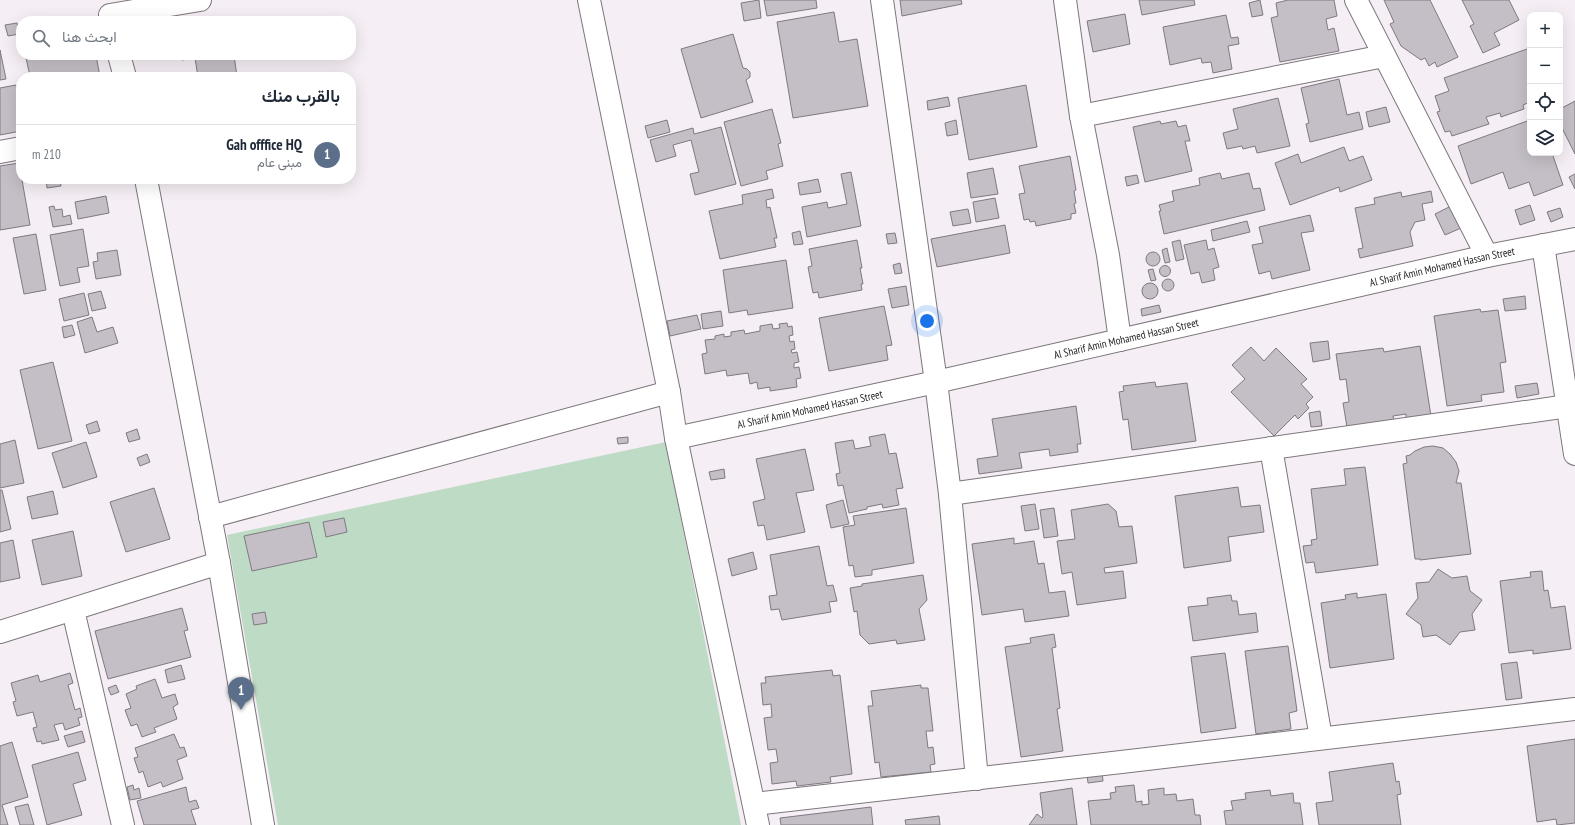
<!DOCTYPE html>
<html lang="ar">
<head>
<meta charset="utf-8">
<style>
	body { margin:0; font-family:"PT Sans Narrow",Vazirmatn,sans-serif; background:#f2f2f3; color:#1f2937; direction:rtl }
	.controls { position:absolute; right:12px; top:12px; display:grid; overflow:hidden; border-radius:8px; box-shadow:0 4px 16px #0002 }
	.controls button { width:36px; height:36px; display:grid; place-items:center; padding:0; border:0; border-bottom:1px solid #e0e1e3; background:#fff; color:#1f2937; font:20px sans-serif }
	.you { position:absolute; left:927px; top:321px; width:14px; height:14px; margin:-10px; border:3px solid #fff; border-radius:50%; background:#1a73e8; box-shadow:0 0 0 6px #1a73e833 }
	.badge { display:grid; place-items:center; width:26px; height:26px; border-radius:50%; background:#0b8043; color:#fff; font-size:13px; font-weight:700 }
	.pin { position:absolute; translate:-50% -33px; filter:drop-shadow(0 1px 2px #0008) }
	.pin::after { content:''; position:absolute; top:21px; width:14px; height:12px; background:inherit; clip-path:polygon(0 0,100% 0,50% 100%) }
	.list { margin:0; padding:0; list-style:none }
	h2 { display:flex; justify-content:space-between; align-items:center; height:52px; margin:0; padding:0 16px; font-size:17px }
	h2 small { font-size:13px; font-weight:400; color:#747a83 }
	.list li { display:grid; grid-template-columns:26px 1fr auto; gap:12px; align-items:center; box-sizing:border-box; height:60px; padding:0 16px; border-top:1px solid #e0e1e3 }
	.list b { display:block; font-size:15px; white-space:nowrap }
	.list p { margin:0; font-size:13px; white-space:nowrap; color:#747a83 }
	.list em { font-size:13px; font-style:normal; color:#747a83 }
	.icon { flex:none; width:22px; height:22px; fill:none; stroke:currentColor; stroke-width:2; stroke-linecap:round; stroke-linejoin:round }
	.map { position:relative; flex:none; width:1575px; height:825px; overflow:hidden; direction:ltr }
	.search { position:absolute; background:#fff; box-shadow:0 4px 16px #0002; left:16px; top:16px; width:340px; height:44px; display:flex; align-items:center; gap:10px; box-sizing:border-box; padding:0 14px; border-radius:16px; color:#747a83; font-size:15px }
	.panel { position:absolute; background:#fff; box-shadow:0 4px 16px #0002; left:16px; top:72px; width:340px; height:112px; border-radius:16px; direction:rtl }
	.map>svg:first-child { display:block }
	.green { fill:#bedbc5 }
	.building { fill:#c4bfc6; stroke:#7f7a80 }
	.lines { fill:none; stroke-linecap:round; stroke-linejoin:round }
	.street-casing { stroke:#7d777c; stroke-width:24 }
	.street { stroke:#fff; stroke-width:22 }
	.labels { text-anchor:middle; stroke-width:3.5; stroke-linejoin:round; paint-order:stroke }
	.street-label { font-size:11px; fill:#201e20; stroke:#f5eef4 }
</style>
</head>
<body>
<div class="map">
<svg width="1575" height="825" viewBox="0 0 1575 825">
	<rect width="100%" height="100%" fill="#f5eef4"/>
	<polygon class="green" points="666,442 741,825 278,825 227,535"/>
	<g class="building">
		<polygon points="759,0 761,18 744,21 741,3"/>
		<polygon points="764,0 816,0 817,8 767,16"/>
		<polygon points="900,0 961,0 962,4 902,16"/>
		<polygon points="1139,0 1194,0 1195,5 1142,15"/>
		<polygon points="1260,0 1263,15 1252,17 1249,3"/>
		<polygon points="1288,0 1334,0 1337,16 1326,19 1328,30 1334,28 1339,51 1280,62 1271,18 1278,16 1276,3"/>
		<polygon points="1384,0 1430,0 1458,57 1437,67 1435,62 1429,66 1425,58 1421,60 1401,46 1390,24 1394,22"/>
		<polygon points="1462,0 1509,0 1519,20 1494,33 1500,45 1483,53 1470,26 1474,24"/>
		<polygon points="834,12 839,42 857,39 868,106 793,118 777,22"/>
		<polygon points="1125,14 1130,44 1093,52 1087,21"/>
		<polygon points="1226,15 1231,38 1238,37 1239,44 1228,46 1232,69 1213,73 1211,62 1202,63 1201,58 1170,65 1163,27"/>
		<polygon points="17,23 19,34 8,36 5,25"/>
		<polygon points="733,34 743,68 747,69 750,72 750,77 746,80 753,102 701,118 681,49"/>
		<polygon points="1530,48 1530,102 1523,105 1524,109 1501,117 1500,113 1486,117 1489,124 1452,136 1450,131 1445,132 1437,112 1440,111 1435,96 1449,91 1444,78"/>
		<polygon points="0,50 6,79 0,80"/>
		<polygon points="40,55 96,55 100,77 48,77 47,73 30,76 26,58"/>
		<polygon points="181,55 234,55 237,77 198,77 195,58 182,60"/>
		<polygon points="1339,79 1347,115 1359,112 1363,129 1310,142 1306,124 1309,123 1301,88"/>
		<polygon points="16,85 21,115 21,131 0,135 0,88"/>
		<polygon points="1026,85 1037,147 969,160 958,98"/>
		<polygon points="948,97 950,106 928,110 927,101"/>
		<polygon points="1278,98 1290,146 1257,153 1255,146 1243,149 1242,146 1227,149 1223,133 1238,129 1233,109"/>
		<polygon points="1575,101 1575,154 1560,124 1560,109"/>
		<polygon points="1386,107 1390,122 1369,127 1366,112"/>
		<polygon points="772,109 781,143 778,144 783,166 766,171 768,179 741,186 724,122"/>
		<polygon points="667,120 670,132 648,138 645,126"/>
		<polygon points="956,120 958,134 947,136 945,123"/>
		<polygon points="1530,120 1530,153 1552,153 1563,185 1534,196 1529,182 1509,189 1503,172 1471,184 1458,146"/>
		<polygon points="1160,121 1161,124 1176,121 1178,127 1186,125 1190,141 1185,141 1192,171 1145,182 1133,127"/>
		<polygon points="721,127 736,184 695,195 690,174 699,172 691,140 673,145 676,156 656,162 650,140 693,128 694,134"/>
		<polygon points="1344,147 1349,161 1363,156 1372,180 1340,192 1339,187 1290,205 1275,163 1298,154 1301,163"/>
		<polygon points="1070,156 1076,190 1074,191 1076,203 1074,204 1076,213 1071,214 1071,219 1036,226 1035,221 1030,222 1029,219 1024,220 1019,194 1025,193 1019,166"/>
		<polygon points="19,163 30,225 0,230 0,166"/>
		<polygon points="993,168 998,194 971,198 967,173"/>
		<polygon points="851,172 861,226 807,237 802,207 827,202 828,208 847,204 841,174"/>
		<polygon points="1220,173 1222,179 1249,173 1253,189 1260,188 1265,210 1164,234 1159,211 1161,211 1159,205 1174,201 1172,191 1200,185 1199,178"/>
		<polygon points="1575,174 1575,189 1569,177"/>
		<polygon points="1137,175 1139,183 1127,186 1125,177"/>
		<polygon points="46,179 60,179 61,186 47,188"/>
		<polygon points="818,179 821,192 800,195 798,183"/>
		<polygon points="772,189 774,198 766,200 767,208 770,207 777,238 774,238 776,247 720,259 709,211 743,204 742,195"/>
		<polygon points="1431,191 1433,202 1422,204 1425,220 1415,222 1410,232 1413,246 1360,258 1358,249 1363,248 1355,208 1375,204 1374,198 1401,192 1402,197"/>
		<polygon points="106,196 109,213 78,219 75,202"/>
		<polygon points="995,198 999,218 976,222 973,202"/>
		<polygon points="1530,205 1535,220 1520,225 1515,210"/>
		<polygon points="54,206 55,210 62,209 63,217 70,215 72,224 53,227 49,207"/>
		<polygon points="1451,206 1461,228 1445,235 1435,214"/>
		<polygon points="1560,208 1563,217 1551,222 1547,212"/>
		<polygon points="968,209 971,223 953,226 950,212"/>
		<polygon points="1310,215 1314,231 1301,233 1310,270 1272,279 1270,271 1259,274 1252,245 1263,243 1259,227"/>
		<polygon points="1247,221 1250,232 1213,241 1211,230"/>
		<polygon points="1005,225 1010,253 937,267 931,239"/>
		<polygon points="83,229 89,266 77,268 80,282 60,286 50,235"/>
		<polygon points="800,231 803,244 794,245 792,233"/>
		<polygon points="895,233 897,243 888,244 886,234"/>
		<polygon points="36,234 46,290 24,294 13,238"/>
		<polygon points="857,240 862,268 860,268 863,284 861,284 862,290 819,298 818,292 813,293 808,267 812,266 809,249"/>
		<polygon points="1180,240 1184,259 1176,261 1172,242"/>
		<polygon points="1206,240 1208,250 1214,248 1219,267 1213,269 1215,280 1202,283 1199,272 1191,274 1184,245"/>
		<polygon points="1167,248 1170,262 1165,263 1162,250"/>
		<polygon points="117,250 121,275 96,279 93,262 98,261 97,253"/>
		<circle cx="1153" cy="259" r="7"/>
		<polygon points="786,260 793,308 748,315 747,310 729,313 723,270"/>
		<polygon points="900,263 902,273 895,274 893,265"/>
		<circle cx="1165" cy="271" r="5.5"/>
		<polygon points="1153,269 1156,280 1151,281 1148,270"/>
		<circle cx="1168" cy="285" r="6"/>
		<circle cx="1150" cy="291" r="8"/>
		<polygon points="906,286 909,305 892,308 888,289"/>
		<polygon points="101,291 106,308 92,311 88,294"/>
		<polygon points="84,293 89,315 64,321 59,299"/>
		<polygon points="1525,296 1526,309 1505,311 1503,299"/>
		<polygon points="1159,305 1161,312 1142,316 1141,309"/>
		<polygon points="884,306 892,345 886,346 888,360 829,371 819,318"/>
		<polygon points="1480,309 1481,312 1498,310 1506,362 1500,363 1504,392 1481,395 1482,401 1447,406 1434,316"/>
		<polygon points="721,311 723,326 703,329 701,314"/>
		<polygon points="697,315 701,329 670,336 667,321"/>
		<polygon points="92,317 97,332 113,327 118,343 85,353 77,322"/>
		<polygon points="787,323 788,327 792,326 793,335 789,336 790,342 794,341 795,349 791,350 792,353 797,352 799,362 794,363 794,368 799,367 801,378 796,379 797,387 770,391 770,387 758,389 757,382 750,384 748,373 727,376 726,370 705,374 702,354 707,353 705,340 715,339 715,336 724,334 724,337 731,336 731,332 744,330 745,334 760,331 760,326 772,324 773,329 780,328 779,324"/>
		<polygon points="72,325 75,335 64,338 62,327"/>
		<polygon points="1328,341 1330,359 1313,362 1310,343"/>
		<polygon points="1420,346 1431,416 1406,419 1406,414 1393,416 1394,420 1347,427 1343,403 1349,402 1346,379 1340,380 1336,354 1383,348 1384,352"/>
		<polygon points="1251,347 1264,361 1276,348 1307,379 1301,384 1313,397 1306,404 1309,408 1298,419 1295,415 1274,436 1231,392 1245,379 1232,365"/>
		<polygon points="53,362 72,441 38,449 20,370"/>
		<polygon points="1155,382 1156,387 1187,383 1196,441 1132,450 1128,419 1123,420 1119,392 1124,391 1123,386"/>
		<polygon points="1537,383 1539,394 1517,398 1515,386"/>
		<polygon points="1076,406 1081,444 1077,444 1078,452 1050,456 1049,449 1019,453 1022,468 979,474 977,459 998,456 992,419"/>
		<polygon points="1320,411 1322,426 1311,427 1309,413"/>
		<polygon points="97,421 100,431 89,434 86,425"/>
		<polygon points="137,429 140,439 129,442 126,433"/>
		<polygon points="885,434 889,454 896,453 903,488 896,489 899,505 883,508 882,504 867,507 867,509 849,513 843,485 838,486 836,474 840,473 835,443 853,440 855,449 871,446 869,437"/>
		<polygon points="628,437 628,443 618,444 617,438"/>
		<polygon points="15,440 24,483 0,488 0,444"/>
		<polygon points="86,442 97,477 63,488 52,453"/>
		<polygon points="1433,446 1443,448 1450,454 1456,462 1459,471 1456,483 1461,483 1471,554 1420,560 1420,559 1415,559 1403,464 1407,463 1406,456 1410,455 1415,451 1424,447"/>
		<polygon points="805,449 814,490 796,493 805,532 767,540 764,525 758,526 753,502 765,499 756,459"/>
		<polygon points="147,454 150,462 140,466 137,458"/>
		<polygon points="1365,467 1378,565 1316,573 1314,562 1306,563 1303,546 1312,545 1311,540 1317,539 1311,489 1346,485 1344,469"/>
		<polygon points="724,469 725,478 711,480 709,472"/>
		<polygon points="1238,487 1241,507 1260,505 1264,532 1228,537 1231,561 1184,568 1175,496"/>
		<polygon points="154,488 170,539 126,552 110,502"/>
		<polygon points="0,490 2,490 11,529 0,532"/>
		<polygon points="53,491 58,514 32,519 27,497"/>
		<polygon points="843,500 849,524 831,528 826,505"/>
		<polygon points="1035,504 1039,529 1025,531 1021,506"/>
		<polygon points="1108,504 1116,511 1119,527 1132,526 1137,563 1104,568 1105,573 1123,571 1126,598 1077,605 1072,572 1062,574 1057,541 1075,539 1071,510"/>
		<polygon points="906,508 914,563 872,570 872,575 855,577 853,565 849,566 843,527 855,525 853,516"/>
		<polygon points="1054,508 1058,536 1044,538 1040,510"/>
		<polygon points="344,518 347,532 326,537 323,522"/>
		<polygon points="309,522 317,557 252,571 244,536"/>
		<polygon points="73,531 82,576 42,585 32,540"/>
		<polygon points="1014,538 1014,544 1034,541 1038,564 1044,563 1049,593 1065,591 1069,616 1025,622 1023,609 982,615 972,544"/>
		<polygon points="13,540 20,578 0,582 0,543"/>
		<polygon points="819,546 827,586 833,585 837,601 829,602 831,612 782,620 779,609 771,610 769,596 777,595 770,555"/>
		<polygon points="753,552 757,569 732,576 728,559"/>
		<polygon points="1438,569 1452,578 1467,576 1470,591 1482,600 1472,614 1475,630 1460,632 1450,645 1436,635 1423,637 1421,625 1406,614 1418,598 1416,583 1429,582"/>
		<polygon points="1542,571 1544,591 1548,590 1551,608 1565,606 1571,649 1533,654 1533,650 1509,653 1500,581 1531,577 1530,572"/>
		<polygon points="923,575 927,600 919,609 925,640 897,644 896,640 869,644 860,635 857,611 854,612 850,588 862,586 862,584"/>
		<polygon points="1357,593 1357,598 1386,594 1394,659 1330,668 1321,603 1346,599 1345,595"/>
		<polygon points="1231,595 1232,601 1237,601 1239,615 1256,613 1258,632 1193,641 1188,607 1208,605 1207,598"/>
		<polygon points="182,608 188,630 184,631 191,657 108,679 95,631"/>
		<polygon points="265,612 267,623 254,625 252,614"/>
		<polygon points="1054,634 1056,647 1052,648 1060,708 1057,709 1063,751 1021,757 1005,647 1031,643 1030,638"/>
		<polygon points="1288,646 1297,711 1289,713 1291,729 1256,734 1245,651"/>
		<polygon points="1225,653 1236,728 1201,733 1191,657"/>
		<polygon points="1517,662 1522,698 1506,700 1501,664"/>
		<polygon points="181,665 185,679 168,683 165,670"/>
		<polygon points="832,670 833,676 840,675 852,774 830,777 831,782 797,786 796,781 772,784 770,763 778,762 776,749 768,750 764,718 772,717 771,704 763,705 761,683 766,683 765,677"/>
		<polygon points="70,673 73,683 68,685 75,710 80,708 82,717 78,718 80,725 65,730 63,723 54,725 59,740 42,744 41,741 37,742 33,728 37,727 33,712 17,716 13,702 16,701 11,683 38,675 40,682"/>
		<polygon points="155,679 162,698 175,694 178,704 173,707 177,719 154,728 156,732 142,737 137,724 131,726 125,710 131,708 126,694 137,689 136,686"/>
		<polygon points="116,685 119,692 111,695 108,688"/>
		<polygon points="921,685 921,688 928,688 933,731 926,731 928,748 933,747 935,764 930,765 931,772 881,777 879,762 875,763 868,706 873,706 871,691"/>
		<polygon points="82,731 85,742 68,747 64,736"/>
		<polygon points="174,734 180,748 184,747 187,756 177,760 183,779 163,787 161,782 148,787 143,771 139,773 134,758 138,757 135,748"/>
		<polygon points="1575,739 1575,823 1557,825 1556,819 1537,822 1527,746"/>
		<polygon points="12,742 28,797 2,805 8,825 0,825 0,746"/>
		<polygon points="78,752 86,780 73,784 82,815 47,825 32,765"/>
		<polygon points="1393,763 1396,782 1399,781 1401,794 1397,795 1401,825 1319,825 1316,803 1333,801 1329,772"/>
		<polygon points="1102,772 1103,781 1088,783 1087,774"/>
		<polygon points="133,785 134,790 139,788 141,798 130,800 127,787"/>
		<polygon points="1134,785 1136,802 1142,801 1142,805 1149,804 1148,790 1164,788 1164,795 1176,794 1177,801 1193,799 1195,815 1200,815 1201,825 1091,825 1088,801 1111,799 1110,793 1116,792 1115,787"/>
		<polygon points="186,787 189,802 196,800 199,808 191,810 196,825 144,825 137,801"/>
		<polygon points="1072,788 1077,825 1029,825 1037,814 1042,818 1043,816 1040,793"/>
		<polygon points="1270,790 1271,796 1293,793 1294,803 1300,803 1303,825 1226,825 1224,811 1233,810 1231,801 1246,799 1245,793"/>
		<polygon points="28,804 34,825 20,825 15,807"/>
		<polygon points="871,807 873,825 781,825 780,818"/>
		<polygon points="939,816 940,825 906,825 905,820"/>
	</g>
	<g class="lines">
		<defs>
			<g id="street">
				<polyline points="589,0 669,392 676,438 758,825"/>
				<polyline points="882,0 936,382 950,494 977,779"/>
				<polyline points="1065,0 1081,116 1108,255 1120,340"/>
				<polyline points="1356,0 1487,256"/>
				<polyline points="110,15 200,0"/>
				<polyline points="119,55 125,77"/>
				<polyline points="1081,116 1384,56"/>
				<polyline points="0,152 21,148"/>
				<polyline points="146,179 219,563 263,825"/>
				<polyline points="1543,245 1575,454"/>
				<path id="s1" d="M676 438 936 382 1487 256 1575 239"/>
				<polyline points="1271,448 1321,738"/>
				<polyline points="950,494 1568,406"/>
				<polyline points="210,517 669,392"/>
				<polyline points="73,610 123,825"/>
				<polyline points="0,632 219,563"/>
				<path d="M754 804C1028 774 1301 740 1575 709"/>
			</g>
		</defs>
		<use href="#street" class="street-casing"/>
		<use href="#street" class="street"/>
	</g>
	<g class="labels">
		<g class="street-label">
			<text dy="4" stroke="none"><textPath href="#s1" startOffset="785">Al Sharif Amin Mohamed Hassan Street</textPath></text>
			<text dy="4" stroke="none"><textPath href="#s1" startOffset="461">Al Sharif Amin Mohamed Hassan Street</textPath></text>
			<text dy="4" stroke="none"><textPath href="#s1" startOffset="137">Al Sharif Amin Mohamed Hassan Street</textPath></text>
		</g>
	</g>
</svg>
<div class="controls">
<button>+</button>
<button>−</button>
<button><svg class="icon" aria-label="locate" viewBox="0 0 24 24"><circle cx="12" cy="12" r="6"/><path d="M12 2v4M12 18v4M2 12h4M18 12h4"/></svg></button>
<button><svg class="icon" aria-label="layers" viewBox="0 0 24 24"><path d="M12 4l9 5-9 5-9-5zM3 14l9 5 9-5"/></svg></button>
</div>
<div class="you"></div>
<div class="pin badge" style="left:241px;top:710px;background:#5c6f8a">1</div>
<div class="search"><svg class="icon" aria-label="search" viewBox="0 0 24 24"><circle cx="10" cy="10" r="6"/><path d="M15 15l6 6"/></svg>ابحث هنا</div>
<section class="panel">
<h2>بالقرب منك<small></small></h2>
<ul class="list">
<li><span class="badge" style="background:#5c6f8a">1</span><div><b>Gah offfice HQ</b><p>مبنى عام</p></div><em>210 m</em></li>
</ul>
</section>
</div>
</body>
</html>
